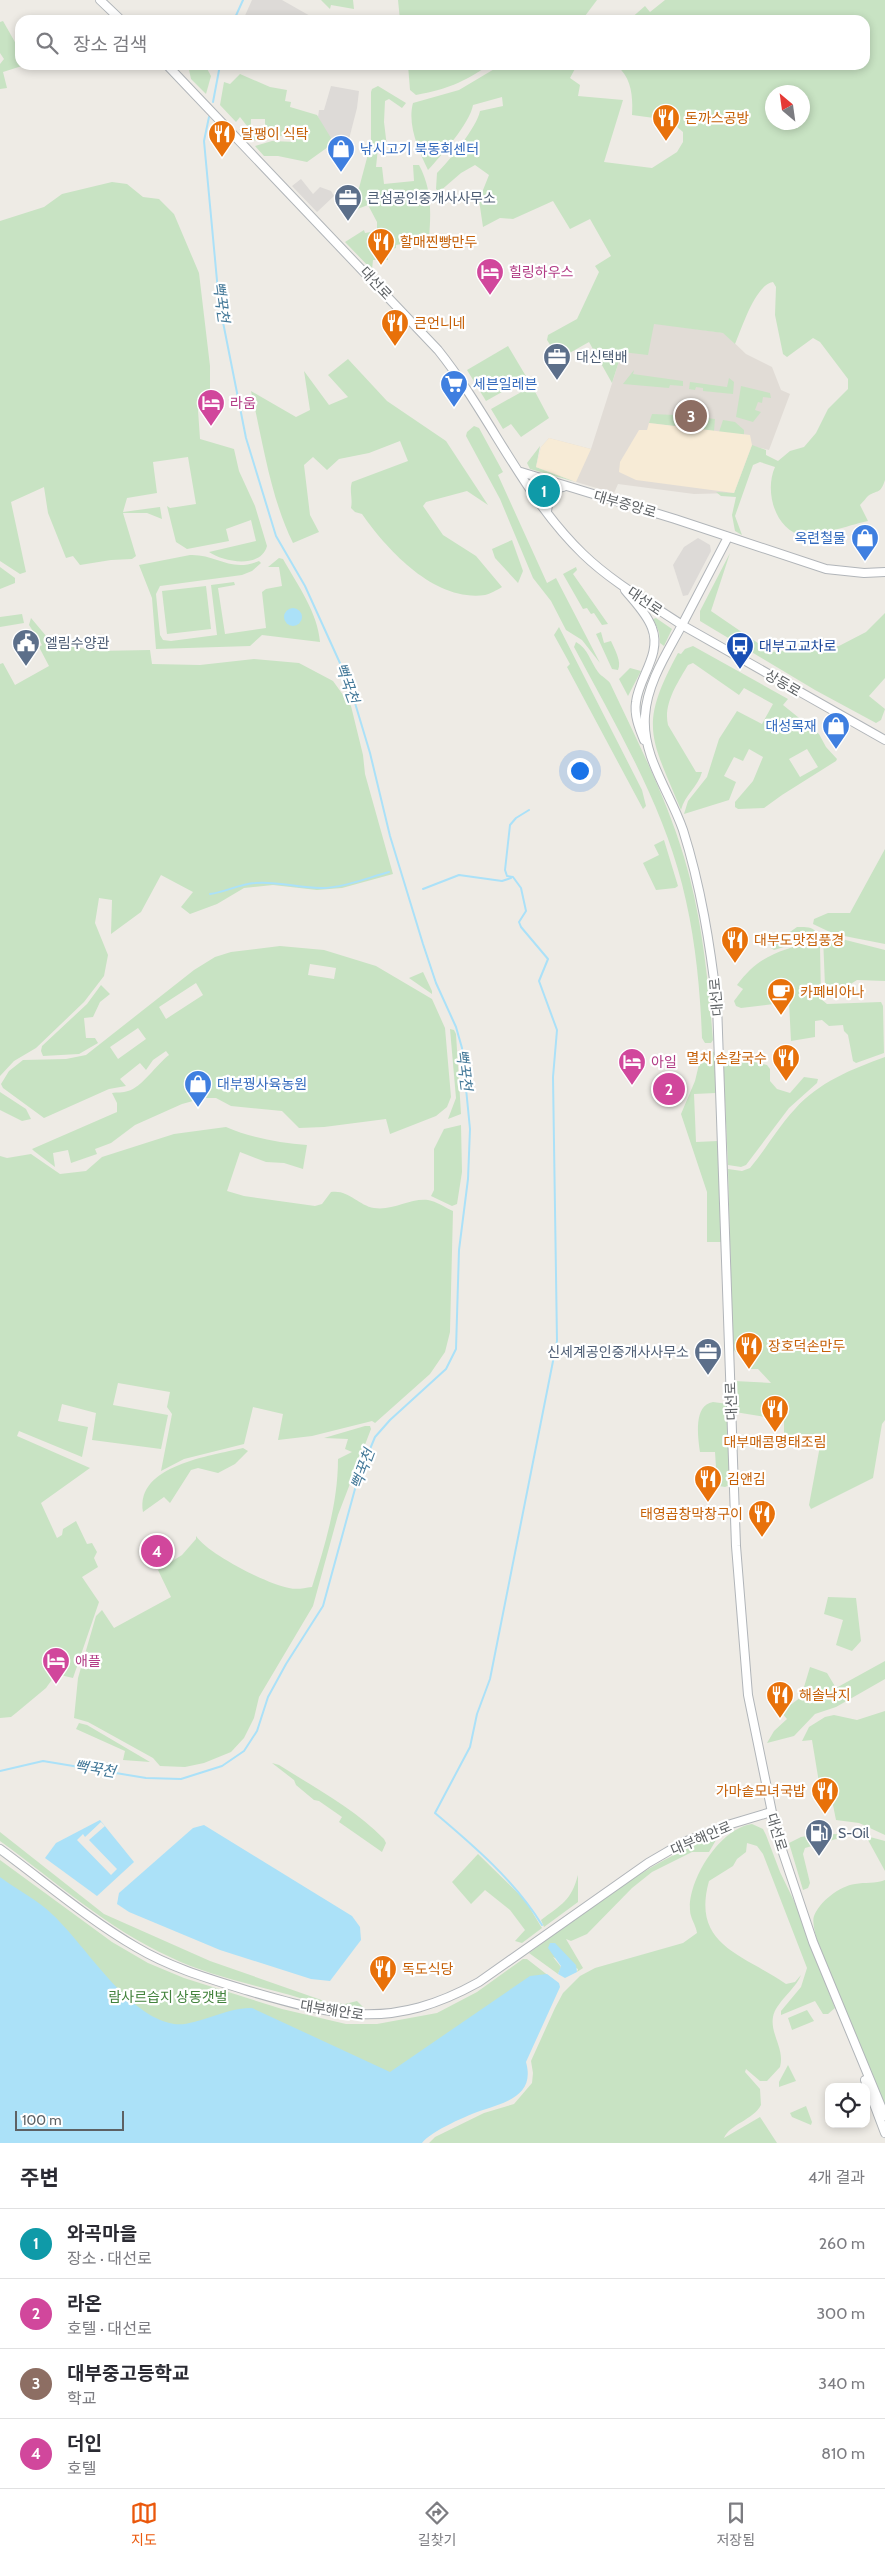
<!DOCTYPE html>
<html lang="ko">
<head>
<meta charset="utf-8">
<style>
	body { margin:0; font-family:Cabin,"Noto Sans KR",sans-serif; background:#f2f2f3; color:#2b2b33 }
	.controls { position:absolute; right:15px; bottom:15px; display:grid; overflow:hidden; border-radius:10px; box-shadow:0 2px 8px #0003 }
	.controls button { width:45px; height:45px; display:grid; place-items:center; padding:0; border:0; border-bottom:1px solid #e1e1e2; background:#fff; color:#2b2b33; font:25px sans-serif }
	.compass { position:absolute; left:765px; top:85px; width:45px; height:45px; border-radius:50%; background:#fff; box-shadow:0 2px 8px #0003; rotate:331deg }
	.scale { position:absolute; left:15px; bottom:12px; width:109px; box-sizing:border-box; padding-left:5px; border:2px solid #5d6164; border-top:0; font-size:14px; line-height:18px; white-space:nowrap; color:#5d6164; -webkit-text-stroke:4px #fff; paint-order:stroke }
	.you { position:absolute; left:579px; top:770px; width:18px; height:18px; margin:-12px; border:4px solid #fff; border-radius:50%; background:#1a73e8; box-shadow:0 0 0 8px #1a73e833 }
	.badge { display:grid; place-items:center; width:32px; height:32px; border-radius:50%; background:#ea580c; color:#fff; font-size:16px; font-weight:700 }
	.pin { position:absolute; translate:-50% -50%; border:2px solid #fff; box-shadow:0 1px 5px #0006 }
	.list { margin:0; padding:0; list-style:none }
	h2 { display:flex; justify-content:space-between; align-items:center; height:65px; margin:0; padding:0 20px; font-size:21px }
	h2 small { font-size:16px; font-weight:400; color:#7c7c81 }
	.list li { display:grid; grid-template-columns:32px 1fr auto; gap:15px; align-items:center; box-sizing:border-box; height:70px; padding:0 20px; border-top:1px solid #e1e1e2 }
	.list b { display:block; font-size:19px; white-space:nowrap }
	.list p { margin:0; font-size:16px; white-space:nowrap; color:#7c7c81 }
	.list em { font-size:16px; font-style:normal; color:#7c7c81 }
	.icon { flex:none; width:28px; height:28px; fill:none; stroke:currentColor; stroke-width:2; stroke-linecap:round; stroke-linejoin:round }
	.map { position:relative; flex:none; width:885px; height:2143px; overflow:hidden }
	.search { position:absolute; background:#fff; box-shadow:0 2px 8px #0003; left:15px; right:15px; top:15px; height:55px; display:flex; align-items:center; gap:12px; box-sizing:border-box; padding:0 18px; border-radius:15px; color:#7c7c81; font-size:19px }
	.sheet { height:345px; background:#fff }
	nav { display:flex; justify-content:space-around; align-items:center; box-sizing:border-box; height:70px; border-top:1px solid #e1e1e2; background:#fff; font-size:14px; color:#7c7c81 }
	nav a { display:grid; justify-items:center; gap:2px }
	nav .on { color:#ea580c }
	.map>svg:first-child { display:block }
	.industrial { fill:#dddad7 }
	.education { fill:#e1dcd6 }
	.green { fill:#c8e3c3; fill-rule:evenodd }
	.sand { fill:#f7ebd6 }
	.water { fill:#abe1f8 }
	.pier { fill:#eeebe5 }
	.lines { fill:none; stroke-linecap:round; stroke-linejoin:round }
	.stream { stroke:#abe1f8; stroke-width:2 }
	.secondary-casing { stroke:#b1b5b9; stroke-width:10 }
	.secondary { stroke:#fff; stroke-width:8 }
	.labels { text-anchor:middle; stroke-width:4.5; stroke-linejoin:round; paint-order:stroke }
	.food-label { font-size:14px; fill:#c56008; stroke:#fff; text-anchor:start }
	.shop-label { font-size:14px; fill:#366cbe; stroke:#fff; text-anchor:start }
	.service-label { font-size:14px; fill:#4e5e75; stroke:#fff; text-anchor:start }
	.hotel-label { font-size:14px; fill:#b23c85; stroke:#fff; text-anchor:start }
	.street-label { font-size:14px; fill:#5d6164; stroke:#fff }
	.transit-label { font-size:14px; fill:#164399; stroke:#fff; text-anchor:start }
	.park-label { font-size:14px; fill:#43833d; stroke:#fff }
	.water-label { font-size:15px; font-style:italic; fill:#437898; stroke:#fff }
</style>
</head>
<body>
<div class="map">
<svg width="885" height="2143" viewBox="0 0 885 2143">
	<rect width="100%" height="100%" fill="#eeebe5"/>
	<g class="industrial">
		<polygon points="252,0 282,0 312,17 311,20 243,20"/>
		<polygon points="331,86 359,91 357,108 348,143 331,141 318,117 319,110 324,110"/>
		<polygon points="301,179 313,194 320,187 331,191 334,196 317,212 292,186"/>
		<polygon points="698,538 710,545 711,551 688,595 683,596 673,565 684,547"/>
	</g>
	<polygon class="education" points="654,323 724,333 746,354 772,367 781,390 790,394 769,450 752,446 734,493 694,494 618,484 614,493 576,482 536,467 541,447 549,438 591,449 622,352"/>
	<g class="green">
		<polygon points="321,0 353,0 354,9 331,5 330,9"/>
		<polygon points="398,0 597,0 582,20 400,20"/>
		<path d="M665 0H885V480C880 495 878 489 868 496 866 498 863 502 860 505L868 521C857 523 811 538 804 536 775 531 764 491 775 467L760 462 753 465 735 516 742 535 735 531 732 515 736 497 721 496 716 492 734 493 752 445 766 450V455L778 461 790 451 804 447 816 433 828 409 848 389V379L820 342 813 338 787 357 783 354 775 315 776 287 773 282C755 285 742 328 735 344L723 333 654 324 648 355 622 352 612 383 589 342 559 359 547 340 548 335 577 319 599 272 595 266 611 256 590 219 570 229 553 201 513 219 500 218 483 227 479 200 489 175 475 165 461 173 439 192 436 189 437 173C449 161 477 127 480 111L503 106 502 97 473 105C470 123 441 156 428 170 419 151 407 125 413 103L459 90 501 65H577L570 78 580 85 578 96 623 100 604 162 652 168 677 152 683 142V132L669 120 632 115C633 96 632 78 616 65H865V20H629L645 6 650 12ZM772 92H802V122H772Z"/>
		<polygon points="3,21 20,51 20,65 25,65 3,72 7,88 0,89 0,64 4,59 0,53 0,22"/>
		<polygon points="188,65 205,65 211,76 206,94 191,79"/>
		<path d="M408 65H489C462 83 448 89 416 95L410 90Z"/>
		<polygon points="240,74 270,87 287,90 285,101 291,102 290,107 317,115 331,138 328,147 307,162 278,156 264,156 255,146 272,141 296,142 296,140 290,131 279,137 272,132 264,139 252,141 239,129 265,130 265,119 251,119 251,127 247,126 240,117 236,122 220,105 224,82 230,84"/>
		<path d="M378 86 406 103 402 108 389 99 385 101 384 122 387 147 378 148 376 167H382L384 184 414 181 413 165H419C432 189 431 212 429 239L396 245V248L387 250 388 260H373L372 270 345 242 364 230 365 233 377 231V222L368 205 344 214 337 206 343 201 342 198 359 188 371 143V92L372 89Z"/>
		<path d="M112 182 127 184 143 197 159 199 174 214 199 273 210 366V410H198L200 439 234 449 239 471 255 506 267 546C261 569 223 562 209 552L256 541 251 520 226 529 229 541 187 549 176 542 167 506 170 508 196 504 188 457 153 462 157 493 127 498 123 512 160 507 162 519 147 513H123L136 556 132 559 111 560 80 565 73 556 66 558 48 513 44 487 11 502 26 572 20 574 0 561V221L44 207 62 194Z"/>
		<polygon points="508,346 527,378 486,401 467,370"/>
		<path d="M348 359 387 401 446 441 488 505 467 491 426 502 423 506 443 535 476 556 502 587C497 590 490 594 485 595 435 602 388 551 362 514L355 512 351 508C353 499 349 490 352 482L408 461 400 441 369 453 339 459 327 470 313 457 304 465 310 515 319 532 293 543C270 496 263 442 251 391L296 417 310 410 304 371 329 405 348 397 328 375Z"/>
		<polygon points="634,370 633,374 683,381 683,386 670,385 669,388 623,384"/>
		<polygon points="729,378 734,382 733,394 703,391 703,388 696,387 695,390 689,389 690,382 727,387"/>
		<polygon points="532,386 549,418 521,437 511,424 503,429 491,409"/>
		<polygon points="741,386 770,393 771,398 763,397 762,403 758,402 755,410 761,412 753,422 736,417"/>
		<polygon points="652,414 675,415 675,426 649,423"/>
		<polygon points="695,417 715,419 714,431 694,428"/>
		<polygon points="723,420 735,422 744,430 744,435 719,432"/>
		<polygon points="474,426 479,428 503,472 498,475 547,583 556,578 600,663 582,640 566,630 551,601 533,578 500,499 466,436 467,432"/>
		<polygon points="540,446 536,467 576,482 530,469 527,463"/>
		<polygon points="512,540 523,571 518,583 495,558 492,549"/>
		<polygon points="730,553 711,611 771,652 839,646 866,632 885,613 885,678 869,696 885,709 881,720 876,723 815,690 700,621 700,611"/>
		<path d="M190 555C217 554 230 573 259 561L261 563 252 571 242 575 160 586 156 594 160 635 163 640 171 641 217 635 211 585 234 582 235 585 218 588 225 634 266 628 262 592 266 589 282 586 279 567H268L279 558 283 559C297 584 318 613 320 642L262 635 250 646 156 649 152 598 139 565Z"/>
		<polygon points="0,567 15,578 15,583 0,589"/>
		<polygon points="576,567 577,570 573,574 608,624 602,625 594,613 591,614 587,608 583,609 563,574"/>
		<polygon points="206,586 211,629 167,634 162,591"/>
		<polygon points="22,614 24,623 0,627 0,617"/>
		<polygon points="31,618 52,643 97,651 150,650 152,664 200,665 254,659 299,663 333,681 351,706 363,755 365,774 393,874 342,888 317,890 273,885 244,888 217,904 190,914 181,907 193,892 161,875 141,912 111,934 112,900 99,898 95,923 108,955 104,976 84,1002 36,1048 14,1061 0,1076 0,664 3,663 15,685 49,666 39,647 42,645 29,625"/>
		<polygon points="656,618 672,629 664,646 660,643 659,632 653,619"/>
		<polygon points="559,627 642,790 646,806 643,809 567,667 570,664 554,635"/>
		<path d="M601 632 604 643 611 641C615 650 622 662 618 670L612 669 596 634Z"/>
		<path d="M576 642C588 648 591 663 598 672 602 677 606 678 610 683 637 740 666 797 684 857 702 917 708 978 713 1040L711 1043H705L702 1038C700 986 695 935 682 884 661 801 614 722 574 647Z"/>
		<path d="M693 646 788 699 783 705 819 734 826 747 837 759 836 761 782 795 764 808 738 809 735 807V802L753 781 763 757 749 749 743 761 734 757 724 776 736 782 729 800 684 814 688 801 707 777 719 739 737 711 762 724 773 704 744 688 739 695 693 663 688 665C678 682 663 704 668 725L696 772H702C698 787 685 794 681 810 651 737 638 727 678 653L681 654 685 649ZM807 749 818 767 800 777 789 759Z"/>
		<polygon points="630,668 641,671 628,696 619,679"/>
		<polygon points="664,840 678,886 675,888 656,890 643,863 659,855 654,845"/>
		<polygon points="885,849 885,944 834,934 813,924 814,919 828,913 850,913"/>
		<path d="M797 927C804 927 814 926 817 934L813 938 774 950 771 948 773 944Z"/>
		<polygon points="826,935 885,950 885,981 857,980 849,985 825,986 823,937"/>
		<path d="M816 941 820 946 821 999 827 1004 881 1002 883 1006 884 1053 856 1063 853 1061 848 1035 844 1031 843 1025 829 1026 822 1020 815 1021V1037L791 1041 789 1002 741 1008 736 1006 734 1001 743 989 737 985C759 955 781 950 816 941Z"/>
		<path d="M280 946 324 950 376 966 432 999 445 1028 451 1097 447 1107 436 1116 390 1134 386 1119 324 1127 299 1128 282 1111 231 1106 216 1098H204L182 1104 135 1125 111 1143 95 1149 97 1154 71 1163 68 1150 53 1153 55 1167 34 1151 32 1149 117 1112V1103L112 1093C117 1092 123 1093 128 1091 141 1088 157 1064 169 1055L166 1051 153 1060 146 1070 140 1063 120 1079 126 1086 109 1089 44 1118 3 1088 1 1084 9 1071 23 1060 66 1059 86 1055 194 970 215 957 231 952ZM310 964 336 968 334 979 308 975ZM196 983 203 995 166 1019 159 1007ZM138 1028 146 1039 118 1059 110 1047Z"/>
		<polygon points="423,972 432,991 432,994 409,978"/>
		<polygon points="101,985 110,994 100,1002 93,1017 84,1018 86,1038 95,1038 98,1043 79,1054 43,1056 41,1051 42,1046 87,1004"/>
		<polygon points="450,1029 454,1030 456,1034 461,1114 448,1119 456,1098"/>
		<polygon points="710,1050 714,1052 716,1093 694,1094 696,1142 718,1141 722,1242 707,1242 707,1192 681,1114 695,1081 701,1056 705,1051"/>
		<polygon points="723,1055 767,1065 770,1069 770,1081 777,1089 790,1093 804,1077 818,1079 817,1083 789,1108 746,1165 741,1167 728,1165"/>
		<path d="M885 1057V1420L882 1424 873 1478 811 1509 809 1505 822 1435 816 1434 813 1447 784 1443V1420L735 1412 734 1381 771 1383 758 1369H750V1360H743L733 1349 728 1169 742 1171 750 1168C766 1149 778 1127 795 1109 819 1082 852 1069 885 1057Z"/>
		<polygon points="0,1092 26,1109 31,1119 22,1121 0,1110"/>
		<polygon points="461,1125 462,1172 457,1204 452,1206 431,1196 434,1190 434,1149 444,1129"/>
		<path d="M226 1127C252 1138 279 1143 307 1145L303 1169 284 1163 266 1162 240 1152 227 1191 244 1196 315 1206 322 1204 331 1192C348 1189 358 1205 374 1208 393 1211 410 1198 428 1200 436 1201 446 1208 453 1211L450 1332 445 1352 430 1374 375 1423 372 1421 312 1436 278 1440 283 1414 253 1407 244 1444 184 1459 161 1471 172 1414 167 1407 170 1392 118 1383 113 1405 168 1415 161 1449 92 1440 96 1413 62 1404 58 1421 88 1427 82 1457 19 1431 17 1436 90 1468 41 1503 57 1538 62 1535 63 1529 76 1521 87 1544 92 1543 97 1552 94 1558 98 1567 82 1577 99 1602 73 1678 56 1674 46 1688 16 1713 11 1717 0 1718V1156L7 1158 31 1154 60 1174 86 1171 102 1157 174 1134Z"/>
		<path d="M713 1402 728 1404 730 1485 725 1487 719 1486 717 1483 715 1452H700C698 1437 693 1405 713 1402Z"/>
		<path d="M365 1426H370L371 1429 338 1515 313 1606 259 1697 254 1718 244 1738 231 1752 204 1763 185 1767 160 1766 153 1758 88 1722 74 1718 78 1678 96 1616 102 1610 114 1628 171 1597 158 1570 182 1555 196 1539V1536C208 1554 267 1584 289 1588 297 1590 304 1588 312 1587 325 1545 338 1503 338 1459L352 1452 345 1449 348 1439 324 1438Z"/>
		<path d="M243 1448 248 1451 235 1464 218 1473 198 1468 191 1470 170 1503 164 1497 143 1512C135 1465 211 1456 243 1448Z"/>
		<polygon points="828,1597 856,1598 861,1641 852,1651 836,1645 843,1620 824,1614"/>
		<polygon points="885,1661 885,1679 836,1707 815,1714 794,1736 767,1743 774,1731 787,1719 781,1712 801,1697 810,1667 827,1673 836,1688"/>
		<polygon points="885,1711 885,1835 859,1823 836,1820 833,1805 823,1807 812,1740 802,1741 809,1727 825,1717 834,1715 857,1720"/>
		<polygon points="79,1723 87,1725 150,1762 123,1760 125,1751 76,1729"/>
		<path d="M272 1763 279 1765C315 1788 354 1808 384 1839L386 1843 382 1852 339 1822 342 1817 319 1801 314 1800 296 1785 294 1780Z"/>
		<path d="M752 1824 763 1829 766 1835 780 1872 795 1903 835 2008 828 2014H823L815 2001 781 2015V2011L801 1987 807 1968 763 1854 757 1846 747 1843 746 1852 737 1859 733 1866 709 1881C691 1946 743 1954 786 1984L795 1982 801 1975C795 1990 776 2002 773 2017 770 2034 785 2049 780 2067L767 2081H760L746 2069 745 2072 760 2089 761 2105C753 2120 730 2124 724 2138L760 2117 777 2143H429L435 2137 484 2113 514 2104 532 2083 533 2073 531 2061 555 2008 563 1993 580 1976 595 1968 683 1943 697 1933C696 1925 690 1918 690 1910 688 1880 720 1828 752 1824Z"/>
		<path d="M0 1832 104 1914 210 1961 330 2003 345 2004 357 2001 364 2008C342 2015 311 2001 290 1995 250 1984 207 1975 170 1957 108 1929 55 1881 0 1841Z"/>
		<polygon points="825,1833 843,1835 843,1837 805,1848 803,1854 810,1883 808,1888 803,1890 789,1843 801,1837"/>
		<path d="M714 1837 716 1840 709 1852H692L652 1872 632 1888 587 1934 571 1941 566 1939 583 1968 577 1972 578 1969 553 1957 561 1967 558 1974 529 1953C588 1910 645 1863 714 1837Z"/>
		<polygon points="870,1837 885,1841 885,1871 868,1840"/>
		<polygon points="478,1854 525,1900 540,1925 542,1928 522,1943 515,1941 525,1930 510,1910 485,1890 471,1904 452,1882"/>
		<polygon points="0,1860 112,1942 148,1963 184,1978 282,2009 346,2024 377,2024 437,2013 477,1992 523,1959 527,1959 554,1980 406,2071 0,2143"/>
		<path d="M578 1875V1902L544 1927 541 1920C562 1904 571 1901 578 1875Z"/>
		<path d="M885 1880V2107C873 2079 806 1936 814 1916 820 1901 840 1886 855 1884 865 1882 875 1884 885 1880Z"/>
		<polygon points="807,2010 814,2021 792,2030 788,2018"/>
		<polygon points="788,2065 796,2081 779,2087 779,2082"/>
		<polygon points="806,2106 812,2122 811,2125 792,2117 790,2113"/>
	</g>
	<g class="sand">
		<polygon points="649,423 750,435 752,445 734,493 636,480 619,472 620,462 639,430 647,430"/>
		<polygon points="549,438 591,449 576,482 536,467 541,447"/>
	</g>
	<g class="water">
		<circle cx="293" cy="617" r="9"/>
		<polygon points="100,1820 134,1862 97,1896 45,1858 56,1843"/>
		<polygon points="204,1825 352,1916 360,1927 361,1940 330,1981 311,1979 220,1950 129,1912 117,1904 119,1893 193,1828"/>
		<path d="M0 1877C17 1890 38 1900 53 1915 87 1947 127 2016 174 2024 195 2027 226 2007 252 2008L390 2072 530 1976 547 1974 559 1983 560 1987 526 2062C535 2094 508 2102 483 2110 468 2115 431 2131 422 2143H0Z"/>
		<polygon points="550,1943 555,1943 576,1965 577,1972 565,1978 558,1974 561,1966 548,1948"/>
	</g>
	<polygon class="pier" points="101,1822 105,1826 89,1840 117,1869 111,1875 77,1840 83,1834 85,1837"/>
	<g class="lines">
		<g class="stream">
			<polyline points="234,20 243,0"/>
			<polyline points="213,102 220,65"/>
			<path d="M529 810 516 818 510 825 505 870 507 876 513 877 521 888 526 911 519 922 521 927 548 959 539 981 557 1030 553 1077 557 1341 490 1679 477 1714 470 1747 435 1813C474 1846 515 1881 542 1925"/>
			<polyline points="423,889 459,875 502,881 511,878"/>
			<path d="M210 894C226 892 239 884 255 883 278 881 298 888 321 888 343 888 367 878 389 872"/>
			<polyline points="0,1771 43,1761 146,1778 181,1779 222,1766 244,1751 257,1731 268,1697 286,1664 323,1606 358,1478 375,1437 390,1420 446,1369 456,1349 459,1250 468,1179 470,1129 462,1048 456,1027 436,983 423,944 390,836 370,753 349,683 305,586 276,536 246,438 219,302 204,141 209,117"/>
		</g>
		<defs>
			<g id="secondary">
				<polyline points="100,0 121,20"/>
				<path d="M167 65 438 350C490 415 523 496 583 554 612 582 649 603 682 625 667 653 647 683 645 716 642 757 670 792 683 830 701 887 710 944 717 1004L736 1546 748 1695 776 1832 813 1942 885 2116"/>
				<polyline points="521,472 675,519 826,569 864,573 885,572"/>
				<polyline points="547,511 550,493 557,488 563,487"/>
				<polyline points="728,537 682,625 885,740"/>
				<path d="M625 590C634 601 647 614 652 628 662 654 639 677 636 702 634 715 639 728 644 740"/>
				<path d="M0 1849C45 1882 88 1919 136 1947 171 1968 210 1979 249 1991 338 2017 393 2030 479 1982L648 1863 684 1842 731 1824 771 1812"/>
				<polyline points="865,2080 885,2133"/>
			</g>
		</defs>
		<use href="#secondary" class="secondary-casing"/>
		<use href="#secondary" class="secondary"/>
	</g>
	<defs>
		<symbol id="restaurant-pin" viewBox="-11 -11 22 30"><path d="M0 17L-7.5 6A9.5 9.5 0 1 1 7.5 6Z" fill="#e8710a" stroke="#fff"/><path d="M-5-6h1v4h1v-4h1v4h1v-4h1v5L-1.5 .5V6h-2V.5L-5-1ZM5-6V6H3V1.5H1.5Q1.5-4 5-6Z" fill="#fff"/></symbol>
		<symbol id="shop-pin" viewBox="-11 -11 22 30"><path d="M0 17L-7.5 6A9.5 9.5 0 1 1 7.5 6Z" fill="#3f7fe0" stroke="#fff"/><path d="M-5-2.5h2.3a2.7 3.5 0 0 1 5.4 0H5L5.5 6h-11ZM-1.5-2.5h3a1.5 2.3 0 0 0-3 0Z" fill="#fff"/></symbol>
		<symbol id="office-pin" viewBox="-11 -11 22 30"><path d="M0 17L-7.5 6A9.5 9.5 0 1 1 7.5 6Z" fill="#5c6f8a" stroke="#fff"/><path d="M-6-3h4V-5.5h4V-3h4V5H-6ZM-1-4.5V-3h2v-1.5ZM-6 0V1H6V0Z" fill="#fff"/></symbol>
		<symbol id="hotel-pin" viewBox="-11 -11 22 30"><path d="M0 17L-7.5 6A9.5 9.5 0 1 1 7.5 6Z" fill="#d1479c" stroke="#fff"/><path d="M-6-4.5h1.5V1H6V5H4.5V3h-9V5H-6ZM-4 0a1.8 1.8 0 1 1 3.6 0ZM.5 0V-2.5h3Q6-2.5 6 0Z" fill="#fff"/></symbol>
		<symbol id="supermarket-pin" viewBox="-11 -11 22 30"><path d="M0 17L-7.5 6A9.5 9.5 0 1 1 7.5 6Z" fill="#3f7fe0" stroke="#fff"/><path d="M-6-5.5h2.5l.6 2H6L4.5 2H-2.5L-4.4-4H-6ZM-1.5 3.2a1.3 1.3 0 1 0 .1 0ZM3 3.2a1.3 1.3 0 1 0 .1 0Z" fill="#fff"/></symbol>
		<symbol id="civic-pin" viewBox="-11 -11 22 30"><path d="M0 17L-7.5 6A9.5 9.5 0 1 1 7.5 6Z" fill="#5c6f8a" stroke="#fff"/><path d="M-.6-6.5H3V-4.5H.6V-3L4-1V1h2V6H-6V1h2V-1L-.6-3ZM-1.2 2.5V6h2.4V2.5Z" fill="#fff"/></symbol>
		<symbol id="bus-pin" viewBox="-11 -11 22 30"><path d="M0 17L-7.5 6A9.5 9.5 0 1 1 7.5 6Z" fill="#1a4fb4" stroke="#fff"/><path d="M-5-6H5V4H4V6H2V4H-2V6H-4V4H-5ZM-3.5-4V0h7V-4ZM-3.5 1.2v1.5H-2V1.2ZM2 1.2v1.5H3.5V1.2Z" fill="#fff"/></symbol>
		<symbol id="cafe-pin" viewBox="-11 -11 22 30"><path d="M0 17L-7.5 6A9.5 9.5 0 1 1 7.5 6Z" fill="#e8710a" stroke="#fff"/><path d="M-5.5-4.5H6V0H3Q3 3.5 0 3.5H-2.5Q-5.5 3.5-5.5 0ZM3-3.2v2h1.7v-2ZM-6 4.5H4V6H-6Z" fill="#fff"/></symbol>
		<symbol id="fuel-pin" viewBox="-11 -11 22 30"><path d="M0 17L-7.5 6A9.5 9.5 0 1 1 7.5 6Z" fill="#5c6f8a" stroke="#fff"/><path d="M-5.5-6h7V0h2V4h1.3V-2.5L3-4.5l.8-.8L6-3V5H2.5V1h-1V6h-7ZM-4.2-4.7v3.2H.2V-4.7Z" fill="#fff"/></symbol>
	</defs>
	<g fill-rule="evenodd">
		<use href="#restaurant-pin" x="650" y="102" width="32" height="43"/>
		<use href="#restaurant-pin" x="206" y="118" width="32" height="43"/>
		<use href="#shop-pin" x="325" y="133" width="32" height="43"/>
		<use href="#office-pin" x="332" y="182" width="32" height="43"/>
		<use href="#restaurant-pin" x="365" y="226" width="32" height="43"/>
		<use href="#hotel-pin" x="474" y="256" width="32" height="43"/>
		<use href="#restaurant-pin" x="379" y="307" width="32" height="43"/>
		<use href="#office-pin" x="541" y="341" width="32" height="43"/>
		<use href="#supermarket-pin" x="438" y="368" width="32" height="43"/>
		<use href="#hotel-pin" x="195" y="387" width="32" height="43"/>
		<use href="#shop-pin" x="849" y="522" width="32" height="43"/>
		<use href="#civic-pin" x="10" y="627" width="32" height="43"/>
		<use href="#bus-pin" x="724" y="630" width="32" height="43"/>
		<use href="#shop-pin" x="820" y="710" width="32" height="43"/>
		<use href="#restaurant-pin" x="719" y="924" width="32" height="43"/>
		<use href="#cafe-pin" x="765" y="976" width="32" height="43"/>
		<use href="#restaurant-pin" x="770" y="1042" width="32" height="43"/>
		<use href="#hotel-pin" x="616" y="1046" width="32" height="43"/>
		<use href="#shop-pin" x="182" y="1068" width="32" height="43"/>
		<use href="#restaurant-pin" x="733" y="1330" width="32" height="43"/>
		<use href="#office-pin" x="692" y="1336" width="32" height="43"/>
		<use href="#restaurant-pin" x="759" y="1393" width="32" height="43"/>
		<use href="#restaurant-pin" x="692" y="1463" width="32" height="43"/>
		<use href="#restaurant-pin" x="746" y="1498" width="32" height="43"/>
		<use href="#hotel-pin" x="40" y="1645" width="32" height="43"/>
		<use href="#restaurant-pin" x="764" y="1679" width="32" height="43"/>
		<use href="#restaurant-pin" x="809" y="1775" width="32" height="43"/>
		<use href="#fuel-pin" x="803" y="1817" width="32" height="43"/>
		<use href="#restaurant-pin" x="367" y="1953" width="32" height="43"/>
	</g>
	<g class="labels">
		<g class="food-label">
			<text x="685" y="123">돈까스공방</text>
			<text x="241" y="139">달팽이 식탁</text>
			<text x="400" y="247">할매찐빵만두</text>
			<text x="414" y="328">큰언니네</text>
			<text x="754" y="945">대부도맛집풍경</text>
			<text x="800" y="997">카페비아나</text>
			<text x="767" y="1063" text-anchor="end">멸치 손칼국수</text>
			<text x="768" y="1351">장호덕손만두</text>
			<text x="775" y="1447" text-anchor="middle">대부매콤명태조림</text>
			<text x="727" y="1484">김앤김</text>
			<text x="743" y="1519" text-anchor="end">태영곱창막창구이</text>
			<text x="799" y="1700">해솔낙지</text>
			<text x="806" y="1796" text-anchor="end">가마솥모녀국밥</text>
			<text x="402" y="1974">독도식당</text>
		</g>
		<g class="shop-label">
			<text x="360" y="154">낚시고기 북동회센터</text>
			<text x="473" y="389">세븐일레븐</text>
			<text x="846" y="543" text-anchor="end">옥련철물</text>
			<text x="817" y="731" text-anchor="end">대성목재</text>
			<text x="217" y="1089">대부꿩사육농원</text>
		</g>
		<g class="service-label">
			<text x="367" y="203">큰섬공인중개사사무소</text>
			<text x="576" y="362">대신택배</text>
			<text x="45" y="648">엘림수양관</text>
			<text x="689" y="1357" text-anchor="end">신세계공인중개사사무소</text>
			<text x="838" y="1838">S-Oil</text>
		</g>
		<g class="hotel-label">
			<text x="509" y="277">힐링하우스</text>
			<text x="230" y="408">라움</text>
			<text x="651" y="1067">아일</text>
			<text x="75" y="1666">애플</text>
		</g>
		<g class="street-label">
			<text transform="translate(376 283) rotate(47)" y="5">대선로</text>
			<text transform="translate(625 504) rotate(16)" y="5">대부중앙로</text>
			<text transform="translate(645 601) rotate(34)" y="5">대선로</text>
			<text transform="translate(783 683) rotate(30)" y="5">상동로</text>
			<text transform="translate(716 997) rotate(-95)" y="5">대선로</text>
			<text transform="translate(731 1401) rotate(-92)" y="5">대선로</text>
			<text transform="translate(777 1832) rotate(73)" y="5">대선로</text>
			<text transform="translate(701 1838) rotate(-23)" y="5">대부해안로</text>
			<text transform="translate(332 2010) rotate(9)" y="5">대부해안로</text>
		</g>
		<g class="transit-label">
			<text x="759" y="651">대부고교차로</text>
		</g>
		<g class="park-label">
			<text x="168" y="2002">람사르습지 상동갯벌</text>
		</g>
		<g class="water-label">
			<text transform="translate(221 302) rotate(82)" y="5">뻑꾹천</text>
			<text transform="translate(347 683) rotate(70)" y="5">뻑꾹천</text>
			<text transform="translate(464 1070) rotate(83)" y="5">뻑꾹천</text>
			<text transform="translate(363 1469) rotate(-70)" y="5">뻑꾹천</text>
			<text transform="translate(95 1769) rotate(9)" y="5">뻑꾹천</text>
		</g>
	</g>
</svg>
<div class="controls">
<button><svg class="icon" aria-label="locate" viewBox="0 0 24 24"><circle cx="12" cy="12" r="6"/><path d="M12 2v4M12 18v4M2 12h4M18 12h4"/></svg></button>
</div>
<svg class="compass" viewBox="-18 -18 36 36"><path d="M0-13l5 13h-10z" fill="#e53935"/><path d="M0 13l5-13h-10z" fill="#7c7c81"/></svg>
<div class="scale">100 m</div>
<div class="you"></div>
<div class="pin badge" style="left:544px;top:491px;background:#0f9aa8">1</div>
<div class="pin badge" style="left:669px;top:1089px;background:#d1479c">2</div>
<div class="pin badge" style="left:691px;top:416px;background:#8d6e63">3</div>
<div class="pin badge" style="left:157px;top:1551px;background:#d1479c">4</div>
<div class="search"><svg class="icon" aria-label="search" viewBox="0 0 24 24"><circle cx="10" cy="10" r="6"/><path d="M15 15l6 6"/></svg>장소 검색</div>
</div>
<section class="sheet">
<h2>주변<small>4개 결과</small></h2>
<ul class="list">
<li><span class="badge" style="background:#0f9aa8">1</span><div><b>와곡마을</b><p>장소 · 대선로</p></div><em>260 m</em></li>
<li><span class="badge" style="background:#d1479c">2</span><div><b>라온</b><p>호텔 · 대선로</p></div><em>300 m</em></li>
<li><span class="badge" style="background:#8d6e63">3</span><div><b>대부중고등학교</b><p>학교</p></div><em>340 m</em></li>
<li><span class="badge" style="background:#d1479c">4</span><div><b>더인</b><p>호텔</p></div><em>810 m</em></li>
</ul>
</section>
<nav>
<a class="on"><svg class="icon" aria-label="map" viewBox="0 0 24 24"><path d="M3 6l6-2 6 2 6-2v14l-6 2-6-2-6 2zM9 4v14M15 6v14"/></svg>지도</a>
<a><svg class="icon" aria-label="directions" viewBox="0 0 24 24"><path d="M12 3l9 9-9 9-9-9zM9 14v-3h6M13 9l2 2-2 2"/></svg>길찾기</a>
<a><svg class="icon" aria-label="saved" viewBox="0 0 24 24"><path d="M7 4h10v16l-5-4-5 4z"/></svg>저장됨</a>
</nav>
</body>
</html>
